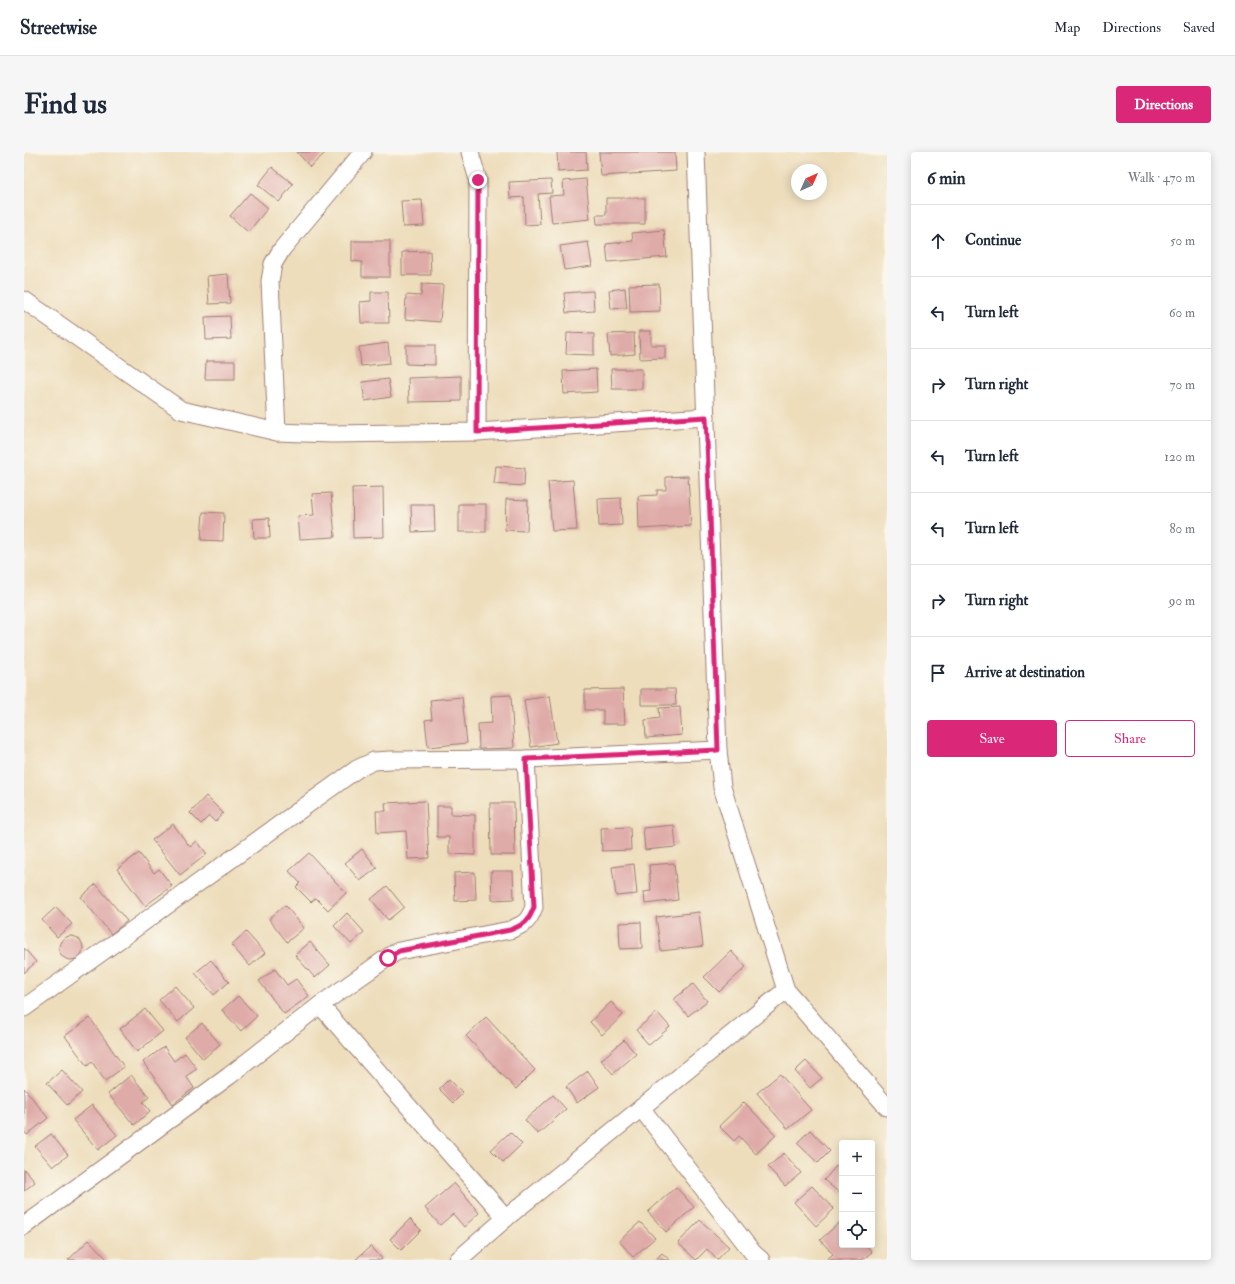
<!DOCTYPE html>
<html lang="en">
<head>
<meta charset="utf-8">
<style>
	body { margin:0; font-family:"IM FELL Double Pica",serif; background:#f6f6f7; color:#1f2937 }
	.controls { position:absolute; right:12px; bottom:12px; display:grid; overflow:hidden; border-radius:4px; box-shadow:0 2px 10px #0003 }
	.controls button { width:36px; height:36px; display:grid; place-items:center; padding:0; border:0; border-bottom:1px solid #e0e1e3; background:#fff; color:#1f2937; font:20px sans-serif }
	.compass { position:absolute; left:767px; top:12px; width:36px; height:36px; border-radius:50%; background:#fff; box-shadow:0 2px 10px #0003; rotate:45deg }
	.stop { position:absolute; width:12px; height:12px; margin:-9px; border:3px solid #db2777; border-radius:50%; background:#fff }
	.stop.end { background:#db2777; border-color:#fff; box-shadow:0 1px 4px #0008 }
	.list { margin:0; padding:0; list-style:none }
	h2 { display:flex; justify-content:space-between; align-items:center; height:52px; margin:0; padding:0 16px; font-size:17px }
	h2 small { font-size:13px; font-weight:400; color:#747a83 }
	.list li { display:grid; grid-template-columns:26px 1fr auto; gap:12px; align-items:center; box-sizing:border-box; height:72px; padding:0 16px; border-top:1px solid #e0e1e3 }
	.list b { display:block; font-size:15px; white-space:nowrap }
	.list em { font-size:13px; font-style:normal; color:#747a83 }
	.actions { display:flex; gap:8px; padding:12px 16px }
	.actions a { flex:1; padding:9px 0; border:1px solid #db2777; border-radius:4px; text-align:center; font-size:14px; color:#db2777 }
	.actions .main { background:#db2777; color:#fff }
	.icon { flex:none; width:22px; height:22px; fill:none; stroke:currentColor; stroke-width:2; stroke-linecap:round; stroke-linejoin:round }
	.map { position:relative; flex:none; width:863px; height:1108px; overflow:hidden; border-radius:4px }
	header { display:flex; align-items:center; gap:24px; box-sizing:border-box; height:56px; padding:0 20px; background:#fff; border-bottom:1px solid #e0e1e3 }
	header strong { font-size:19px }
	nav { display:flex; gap:22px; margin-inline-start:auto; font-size:14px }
	.intro { display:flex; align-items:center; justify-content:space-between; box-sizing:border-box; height:96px; padding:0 24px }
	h1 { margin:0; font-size:28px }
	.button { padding:10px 18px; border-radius:4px; background:#db2777; color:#fff; font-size:14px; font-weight:700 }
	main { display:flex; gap:24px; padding:0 24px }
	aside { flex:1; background:#fff; border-radius:4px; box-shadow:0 2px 10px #0003 }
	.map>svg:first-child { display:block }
	.building { fill:#dfaba9 }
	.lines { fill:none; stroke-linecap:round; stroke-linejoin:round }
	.street-casing { stroke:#9c7e73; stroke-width:19 }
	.street { stroke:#fff; stroke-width:17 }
	.route { stroke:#db2777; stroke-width:5 }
</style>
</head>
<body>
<header>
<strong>Streetwise</strong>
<nav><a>Map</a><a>Directions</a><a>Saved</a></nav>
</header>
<div class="intro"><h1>Find us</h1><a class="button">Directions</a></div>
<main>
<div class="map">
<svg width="863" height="1108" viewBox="0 0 863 1108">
	<rect width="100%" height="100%" fill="#fbf7ec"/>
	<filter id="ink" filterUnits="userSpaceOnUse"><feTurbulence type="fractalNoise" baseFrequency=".025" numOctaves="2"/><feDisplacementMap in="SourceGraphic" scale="8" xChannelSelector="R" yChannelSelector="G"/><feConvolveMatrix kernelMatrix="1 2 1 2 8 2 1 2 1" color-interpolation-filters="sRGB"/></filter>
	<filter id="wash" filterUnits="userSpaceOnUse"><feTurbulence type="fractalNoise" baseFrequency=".012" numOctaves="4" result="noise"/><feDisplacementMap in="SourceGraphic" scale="16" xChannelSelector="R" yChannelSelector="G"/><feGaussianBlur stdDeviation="0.9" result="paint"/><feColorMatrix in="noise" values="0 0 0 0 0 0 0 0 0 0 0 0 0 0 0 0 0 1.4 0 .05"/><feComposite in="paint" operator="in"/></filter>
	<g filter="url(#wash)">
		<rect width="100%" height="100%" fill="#edddbb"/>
		<g id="blocks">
			<g class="building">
				<polygon points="273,0 300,0 301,1 286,15"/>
				<polygon points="533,0 562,0 563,18 534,20"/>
				<polygon points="575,0 651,0 652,19 577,24"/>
				<polygon points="248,15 269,32 255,50 234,33"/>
				<polygon points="562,27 566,67 528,71 525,44 540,43 539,29"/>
				<polygon points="527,28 528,41 514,42 516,72 501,73 500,45 486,46 485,30"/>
				<polygon points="226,41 244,56 224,80 206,64"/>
				<polygon points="582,46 621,46 621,72 573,72 572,63 582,63"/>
				<polygon points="398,48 400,74 379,75 377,49"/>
				<polygon points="640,78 643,105 584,110 582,92 609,89 608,81"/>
				<polygon points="328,89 366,89 366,125 338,125 338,110 328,109"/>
				<polygon points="564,90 568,114 540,118 536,94"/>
				<polygon points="406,99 407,123 378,123 378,100"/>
				<polygon points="204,122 206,151 185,152 183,124"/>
				<polygon points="398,132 419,133 416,170 381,167 382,143 397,144"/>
				<polygon points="635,132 636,159 606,160 605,133"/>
				<polygon points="601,136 603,156 587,157 585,138"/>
				<polygon points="569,139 570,159 542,161 540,141"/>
				<polygon points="347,140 364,140 365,171 337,171 336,150 347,149"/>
				<polygon points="206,164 207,187 182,188 181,165"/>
				<polygon points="615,179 627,179 627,193 641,193 641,206 616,207"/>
				<polygon points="543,181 570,182 570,203 542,202"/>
				<polygon points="610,181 611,202 586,204 584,182"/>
				<polygon points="364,191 366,211 337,214 335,195"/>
				<polygon points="382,193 411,193 411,213 382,212"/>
				<polygon points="182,209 211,209 211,227 181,227"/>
				<polygon points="572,217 573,240 540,242 539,219"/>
				<polygon points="587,217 618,217 618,237 588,237"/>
				<polygon points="437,224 437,249 385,250 384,226"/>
				<polygon points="364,227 367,245 341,249 338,230"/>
				<polygon points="472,314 501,316 500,334 470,332"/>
				<polygon points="664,324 667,374 615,377 614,344 633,343 633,338 642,338 642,325"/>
				<polygon points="549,328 553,378 528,379 524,330"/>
				<polygon points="359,335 360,385 329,386 328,336"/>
				<polygon points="307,341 311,385 276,387 274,364 290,363 288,342"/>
				<polygon points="597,346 598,373 575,374 574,347"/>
				<polygon points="482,347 504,348 503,379 481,378"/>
				<rect x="435" y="352" width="27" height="28"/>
				<polygon points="387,353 410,353 411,379 388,380"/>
				<polygon points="179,360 200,361 199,389 177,388"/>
				<polygon points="245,366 246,386 230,386 229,367"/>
				<polygon points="599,537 601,572 579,572 579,558 561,558 561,538"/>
				<polygon points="617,537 651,537 652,553 617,553"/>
				<polygon points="487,543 490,596 455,597 454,572 468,571 467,544"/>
				<polygon points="526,544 533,591 507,595 500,548"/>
				<polygon points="438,545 443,591 404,595 401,568 408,567 406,548"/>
				<polygon points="656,555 658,583 622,586 621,568 636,566 635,556"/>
				<polygon points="182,644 199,661 191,670 185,664 177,672 166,661"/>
				<polygon points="402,649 405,706 384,707 382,679 353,681 352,659 362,659 361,651"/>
				<polygon points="466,651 490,651 491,703 467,703"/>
				<polygon points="413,654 427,654 427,662 451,663 451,703 425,702 425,685 413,685"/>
				<polygon points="149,672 166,695 173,689 183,702 156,723 128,688"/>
				<polygon points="650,673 652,695 621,698 619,676"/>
				<polygon points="606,675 607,698 578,699 577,676"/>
				<polygon points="338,697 353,716 336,729 321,711"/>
				<polygon points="115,701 130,721 135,717 148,734 121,754 93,717"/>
				<polygon points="285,701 322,741 304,758 292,746 287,750 272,735 276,731 265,719"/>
				<polygon points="650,711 654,748 621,752 620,740 627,739 625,713"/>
				<polygon points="610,712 613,742 592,744 588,715"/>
				<polygon points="467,719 489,719 490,747 468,748"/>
				<polygon points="451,720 452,748 431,749 430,721"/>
				<polygon points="72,732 103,769 87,782 57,745"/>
				<polygon points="363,734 380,755 364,768 347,747"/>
				<polygon points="261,753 280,776 263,790 245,767"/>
				<polygon points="32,755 48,772 33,785 18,768"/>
				<polygon points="675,760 679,794 637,799 632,765"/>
				<polygon points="323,761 340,780 327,792 310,774"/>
				<polygon points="617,770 618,796 596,797 595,771"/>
				<polygon points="222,780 241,801 226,814 207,793"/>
				<circle cx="47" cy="796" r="12"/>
				<polygon points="286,790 306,813 291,826 271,803"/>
				<polygon points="0,796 12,810 0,821"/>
				<polygon points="707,799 722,815 695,840 680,825"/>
				<polygon points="187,808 205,830 190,843 171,821"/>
				<polygon points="251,817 263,833 272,827 285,844 260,862 235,829"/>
				<polygon points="669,832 683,849 664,864 650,847"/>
				<polygon points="151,834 170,856 154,870 135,848"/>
				<polygon points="214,844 233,864 217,879 198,858"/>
				<polygon points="587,850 599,863 578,883 566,870"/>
				<polygon points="121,857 139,879 113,900 96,877"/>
				<polygon points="633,860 646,875 625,893 612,878"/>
				<polygon points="462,865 511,918 492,937 442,884"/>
				<polygon points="66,866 100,915 81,929 68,910 63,914 41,884"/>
				<polygon points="178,871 196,892 179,907 161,885"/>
				<polygon points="600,888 612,902 589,922 577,908"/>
				<polygon points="140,895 150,909 161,901 173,917 162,924 170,936 149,952 119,910"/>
				<polygon points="782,909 798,926 786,936 771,919"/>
				<polygon points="38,918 58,940 43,953 23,931"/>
				<polygon points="564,919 575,935 553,951 542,935"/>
				<polygon points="756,922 787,958 764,977 733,941"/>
				<polygon points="107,923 125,945 119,950 126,959 110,973 84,942"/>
				<polygon points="425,927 439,941 429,951 415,937"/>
				<polygon points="0,936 24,966 3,983 0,979"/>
				<polygon points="529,943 542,957 514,982 501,968"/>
				<polygon points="720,950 752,983 732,1002 715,984 710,989 695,974"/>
				<polygon points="68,953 93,983 74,998 49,968"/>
				<polygon points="786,978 806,999 794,1011 773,991"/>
				<polygon points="486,980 498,992 479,1010 467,998"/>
				<polygon points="27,982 44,1003 29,1015 11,994"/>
				<polygon points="760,1001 777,1021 761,1034 744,1015"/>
				<polygon points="815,1011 818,1014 818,1043 800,1028"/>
				<polygon points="0,1017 11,1030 0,1039"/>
				<polygon points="430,1031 455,1061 440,1075 429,1062 416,1073 401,1056"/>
				<polygon points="788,1034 810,1057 792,1074 770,1050"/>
				<polygon points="652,1035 670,1055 642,1080 624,1060"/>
				<polygon points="386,1067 397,1078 377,1098 366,1087"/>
				<polygon points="676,1068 705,1095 693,1108 683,1097 672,1108 654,1091"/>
				<polygon points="818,1068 818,1093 842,1093 848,1100 838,1108 802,1108 809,1102 796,1088"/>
				<polygon points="616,1070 631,1086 609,1105 595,1089"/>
				<polygon points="65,1088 84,1108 44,1108"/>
				<polygon points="347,1094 358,1107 357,1108 331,1108"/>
				<polygon points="638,1101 646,1108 631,1108"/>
			</g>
		</g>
	</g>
	<g filter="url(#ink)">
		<use href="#blocks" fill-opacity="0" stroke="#9c7e73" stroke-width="1"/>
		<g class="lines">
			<defs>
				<g id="street">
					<polyline points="446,0 454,28 453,280"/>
					<polyline points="672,0 694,598 698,635 762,838 863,955"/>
					<polyline points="0,148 157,258 253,280 307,282 453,280 682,265"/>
					<polyline points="253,280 246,129 249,112 258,97 339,0"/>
					<polyline points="296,853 482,1066"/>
					<polyline points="0,856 333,617 350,609 367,608 502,607 694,598"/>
					<polyline points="617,956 729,1101 737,1108"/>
					<path d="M0 1074 205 924 296 853 370 801 375 799 486 778C500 772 504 771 510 755L502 607"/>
					<polyline points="434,1108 482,1066 762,838"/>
				</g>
			</defs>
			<use href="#street" class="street-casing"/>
			<use href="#street" class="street"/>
		</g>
	</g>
	<g class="lines" filter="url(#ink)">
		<path class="route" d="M364 806 375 799 486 778C500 772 504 771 510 755L502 607 694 598 686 363 682 265 453 280 454 28"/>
	</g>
</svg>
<div class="controls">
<button>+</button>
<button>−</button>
<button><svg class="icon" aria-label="locate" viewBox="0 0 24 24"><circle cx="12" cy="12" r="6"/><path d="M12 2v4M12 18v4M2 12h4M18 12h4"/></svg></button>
</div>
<svg class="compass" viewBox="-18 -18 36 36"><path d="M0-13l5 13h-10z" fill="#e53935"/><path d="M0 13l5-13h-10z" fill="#747a83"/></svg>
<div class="stop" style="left:364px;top:806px"></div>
<div class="stop end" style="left:454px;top:28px"></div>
</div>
<aside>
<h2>6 min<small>Walk · 470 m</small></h2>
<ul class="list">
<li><svg class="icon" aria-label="ahead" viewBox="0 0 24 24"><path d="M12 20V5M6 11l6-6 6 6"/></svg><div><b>Continue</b></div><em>50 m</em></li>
<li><svg class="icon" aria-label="left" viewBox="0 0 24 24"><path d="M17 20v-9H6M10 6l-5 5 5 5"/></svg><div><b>Turn left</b></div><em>60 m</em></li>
<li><svg class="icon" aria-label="right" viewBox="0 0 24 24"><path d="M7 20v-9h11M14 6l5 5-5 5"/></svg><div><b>Turn right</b></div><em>70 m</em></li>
<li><svg class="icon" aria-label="left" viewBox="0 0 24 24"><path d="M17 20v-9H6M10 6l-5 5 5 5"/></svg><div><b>Turn left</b></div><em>120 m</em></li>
<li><svg class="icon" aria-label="left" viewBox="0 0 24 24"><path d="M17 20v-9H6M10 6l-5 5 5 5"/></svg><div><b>Turn left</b></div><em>80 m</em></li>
<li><svg class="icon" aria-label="right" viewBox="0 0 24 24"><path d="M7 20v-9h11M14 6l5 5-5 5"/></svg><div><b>Turn right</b></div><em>90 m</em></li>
<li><svg class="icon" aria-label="arrive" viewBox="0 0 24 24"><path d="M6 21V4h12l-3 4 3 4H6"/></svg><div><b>Arrive at destination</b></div></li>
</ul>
<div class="actions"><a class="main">Save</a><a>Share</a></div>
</aside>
</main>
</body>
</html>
